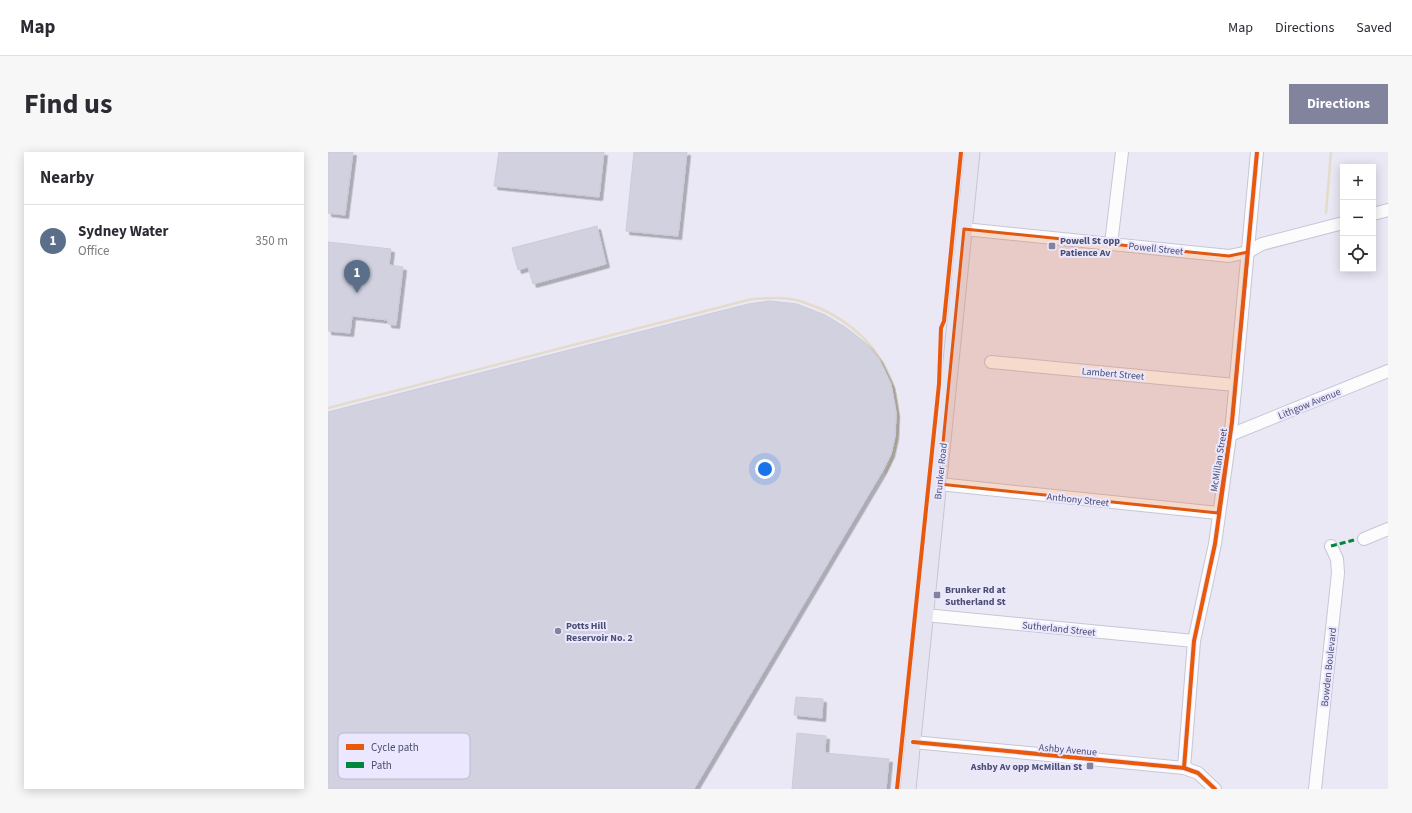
<!DOCTYPE html>
<html lang="en">
<head>
<meta charset="utf-8">
<style>
	body { margin:0; font-family:"Source Sans 3",sans-serif; background:#f7f7f7; color:#2b2b33 }
	.controls { position:absolute; right:12px; top:12px; display:grid; overflow:hidden; border-radius:0px; box-shadow:0 2px 10px #0003 }
	.controls button { width:36px; height:36px; display:grid; place-items:center; padding:0; border:0; border-bottom:1px solid #e1e1e2; background:#fff; color:#2b2b33; font:20px sans-serif }
	.you { position:absolute; left:437px; top:317px; width:14px; height:14px; margin:-10px; border:3px solid #fff; border-radius:50%; background:#1a73e8; box-shadow:0 0 0 6px #1a73e833 }
	.badge { display:grid; place-items:center; width:26px; height:26px; border-radius:50%; background:#82849e; color:#fff; font-size:13px; font-weight:700 }
	.pin { position:absolute; translate:-50% -33px; filter:drop-shadow(0 1px 2px #0008) }
	.pin::after { content:''; position:absolute; top:21px; width:14px; height:12px; background:inherit; clip-path:polygon(0 0,100% 0,50% 100%) }
	.list { margin:0; padding:0; list-style:none }
	h2 { display:flex; justify-content:space-between; align-items:center; height:52px; margin:0; padding:0 16px; font-size:17px }
	h2 small { font-size:13px; font-weight:400; color:#7c7c81 }
	.list li { display:grid; grid-template-columns:26px 1fr auto; gap:12px; align-items:center; box-sizing:border-box; height:72px; padding:0 16px; border-top:1px solid #e1e1e2 }
	.list b { display:block; font-size:15px; white-space:nowrap }
	.list p { margin:0; font-size:13px; white-space:nowrap; color:#7c7c81 }
	.list em { font-size:13px; font-style:normal; color:#7c7c81 }
	.icon { flex:none; width:22px; height:22px; fill:none; stroke:currentColor; stroke-width:2; stroke-linecap:round; stroke-linejoin:round }
	.map { position:relative; flex:none; width:1060px; height:637px; overflow:hidden; border-radius:0px }
	header { display:flex; align-items:center; gap:24px; box-sizing:border-box; height:56px; padding:0 20px; background:#fff; border-bottom:1px solid #e1e1e2 }
	header strong { font-size:19px }
	nav { display:flex; gap:22px; margin-inline-start:auto; font-size:14px }
	.intro { display:flex; align-items:center; justify-content:space-between; box-sizing:border-box; height:96px; padding:0 24px }
	h1 { margin:0; font-size:28px }
	.button { padding:10px 18px; border-radius:0px; background:#82849e; color:#fff; font-size:14px; font-weight:700 }
	main { display:flex; gap:24px; padding:0 24px }
	aside { flex:1; background:#fff; border-radius:0px; box-shadow:0 2px 10px #0003 }
	.map>svg:first-child { display:block }
	.lines { fill:none; stroke-linecap:round; stroke-linejoin:round }
	.stream { stroke:#e4dbca; stroke-width:2.5 }
	.building { fill:#d1d1e0; stroke:#cbcbdd; filter:url(#shadow) }
	.minor-casing { stroke:#c6c7d6; stroke-width:14 }
	.major-casing { stroke:#c6c6d3; stroke-width:17 }
	.minor { stroke:#fcfcfd; stroke-width:12 }
	.major { stroke:#e6e4f1; stroke-width:15 }
	.quiet { stroke:#00873e; stroke-width:3; stroke-dasharray:6 3; stroke-linecap:butt }
	.cycleway-casing { stroke:#ebe7fe; stroke-width:6 }
	.cycleway { stroke:#e8590c; stroke-width:4 }
	.marked { fill:#e05811; fill-opacity:0.2; stroke:#e05811; stroke-width:3; stroke-linejoin:round }
	.poi-dot { fill:#82849e; stroke:#ebe7fe; stroke-width:1.5 }
	.labels { text-anchor:middle; stroke-width:4; stroke-linejoin:round; paint-order:stroke }
	.poi-label { font-size:10px; font-weight:bold; fill:#4a4e70; stroke:#ebe7fe; text-anchor:start }
	.street-label { font-size:10px; fill:#4a4e70; stroke:#ebe7fe }
	.key { fill:#ebe7fe; stroke:#bbb9d3; stroke-width:1 }
	.key-label { font-size:11px; fill:#4a4e70 }
</style>
</head>
<body>
<header>
<strong>Map</strong>
<nav><a>Map</a><a>Directions</a><a>Saved</a></nav>
</header>
<div class="intro"><h1>Find us</h1><a class="button">Directions</a></div>
<main>
<aside>
<h2>Nearby<small></small></h2>
<ul class="list">
<li><span class="badge" style="background:#5c6f8a">1</span><div><b>Sydney Water</b><p>Office</p></div><em>350 m</em></li>
</ul>
</aside>
<div class="map">
<svg width="1060" height="637" viewBox="0 0 1060 637">
	<defs>
		<filter id="shadow"><feDropShadow dx="3.5" dy="3.5" stdDeviation="0" flood-color="#0004"/></filter>
	</defs>
	<rect width="100%" height="100%" fill="#eae8f4"/>
	<g class="lines">
		<g class="stream">
			<polyline points="998,61 1003,0"/>
			<path d="M0 256 424 147C441 146 458 144 475 150 551 174 593 247 558 321"/>
		</g>
	</g>
	<g class="building">
		<polygon points="0,0 25,0 17,63 0,61"/>
		<polygon points="171,0 276,0 271,45 166,34"/>
		<polygon points="306,0 359,0 350,84 298,79"/>
		<polygon points="269,74 278,112 205,132 200,115 190,118 184,96"/>
		<polygon points="0,90 63,97 61,113 75,115 68,173 60,172 60,168 24,164 22,181 0,179"/>
		<polygon points="442,149 469,152 497,163 517,175 540,193 551,207 563,232 568,261 567,284 563,302 554,320 366,637 0,637 0,260 420,152"/>
		<polygon points="468,545 495,547 494,566 466,563"/>
		<polygon points="469,581 498,584 497,601 561,607 558,637 464,637"/>
	</g>
	<g class="lines">
		<defs>
			<g id="minor">
				<polyline points="1045,62 1060,58"/>
				<polyline points="636,77 901,104 920,100 934,92 1015,71"/>
				<polyline points="783,92 794,0"/>
				<polyline points="663,210 907,233"/>
				<polyline points="902,283 1060,219"/>
				<polyline points="611,332 890,361"/>
				<polyline points="1036,387 1060,377"/>
				<polyline points="597,463 866,489"/>
				<polyline points="585,590 856,616 870,621 887,637"/>
				<polyline points="856,616 866,489 887,392 904,270 929,0"/>
				<polyline points="987,637 1010,421 1009,407 1003,394"/>
			</g>
			<polyline id="major" points="580,637 644,0"/>
		</defs>
		<use href="#minor" class="minor-casing"/>
		<use href="#major" class="major-casing"/>
		<use href="#minor" class="minor"/>
		<use href="#major" class="major"/>
		<polyline class="quiet" points="1003,394 1026,388"/>
		<defs>
			<g id="cycleway">
				<polyline points="585,590 856,616 870,621 887,637"/>
				<polyline points="856,616 866,489 887,392 904,270 929,0"/>
				<polyline points="569,637 611,232 613,176 616,169 633,0"/>
			</g>
		</defs>
		<use href="#cycleway" class="cycleway-casing"/>
		<use href="#cycleway" class="cycleway"/>
	</g>
	<path class="marked" d="M636 77 901 104 920 100 904 270 890 361 611 332Z"/>
	<g class="poi-dot">
		<rect x="720" y="90" width="8" height="8" rx="2"/>
		<rect x="605" y="439" width="8" height="8" rx="2"/>
		<circle cx="230" cy="479" r="4"/>
		<rect x="758" y="610" width="8" height="8" rx="2"/>
	</g>
	<g class="labels">
		<g class="poi-label">
			<text x="732" y="92">Powell St opp<tspan x="732" dy="12">Patience Av</tspan></text>
			<text x="617" y="441">Brunker Rd at<tspan x="617" dy="12">Sutherland St</tspan></text>
			<text x="238" y="477">Potts Hill<tspan x="238" dy="12">Reservoir No. 2</tspan></text>
			<text x="754" y="618" text-anchor="end">Ashby Av opp McMillan St</text>
		</g>
		<g class="street-label">
			<text transform="translate(828 96) rotate(6)" y="4">Powell Street</text>
			<text transform="translate(785 221) rotate(5)" y="4">Lambert Street</text>
			<text transform="translate(981 251) rotate(-22)" y="4">Lithgow Avenue</text>
			<text transform="translate(890 308) rotate(-81)" y="4">McMillan Street</text>
			<text transform="translate(612 319) rotate(-84)" y="4">Brunker Road</text>
			<text transform="translate(750 347) rotate(6)" y="4">Anthony Street</text>
			<text transform="translate(731 476) rotate(6)" y="4">Sutherland Street</text>
			<text transform="translate(1000 515) rotate(-84)" y="4">Bowden Boulevard</text>
			<text transform="translate(740 597) rotate(5)" y="4">Ashby Avenue</text>
		</g>
	</g>
	<rect x="10" y="581" width="132" height="46" rx="6" class="key"/>
	<rect x="18" y="592" width="18" height="6" fill="#e8590c"/>
	<rect x="18" y="610" width="18" height="6" fill="#00873e"/>
	<g class="key-label">
		<text x="43" y="599">Cycle path</text>
		<text x="43" y="617">Path</text>
	</g>
</svg>
<div class="controls">
<button>+</button>
<button>−</button>
<button><svg class="icon" aria-label="locate" viewBox="0 0 24 24"><circle cx="12" cy="12" r="6"/><path d="M12 2v4M12 18v4M2 12h4M18 12h4"/></svg></button>
</div>
<div class="you"></div>
<div class="pin badge" style="left:29px;top:141px;background:#5c6f8a">1</div>
</div>
</main>
</body>
</html>
